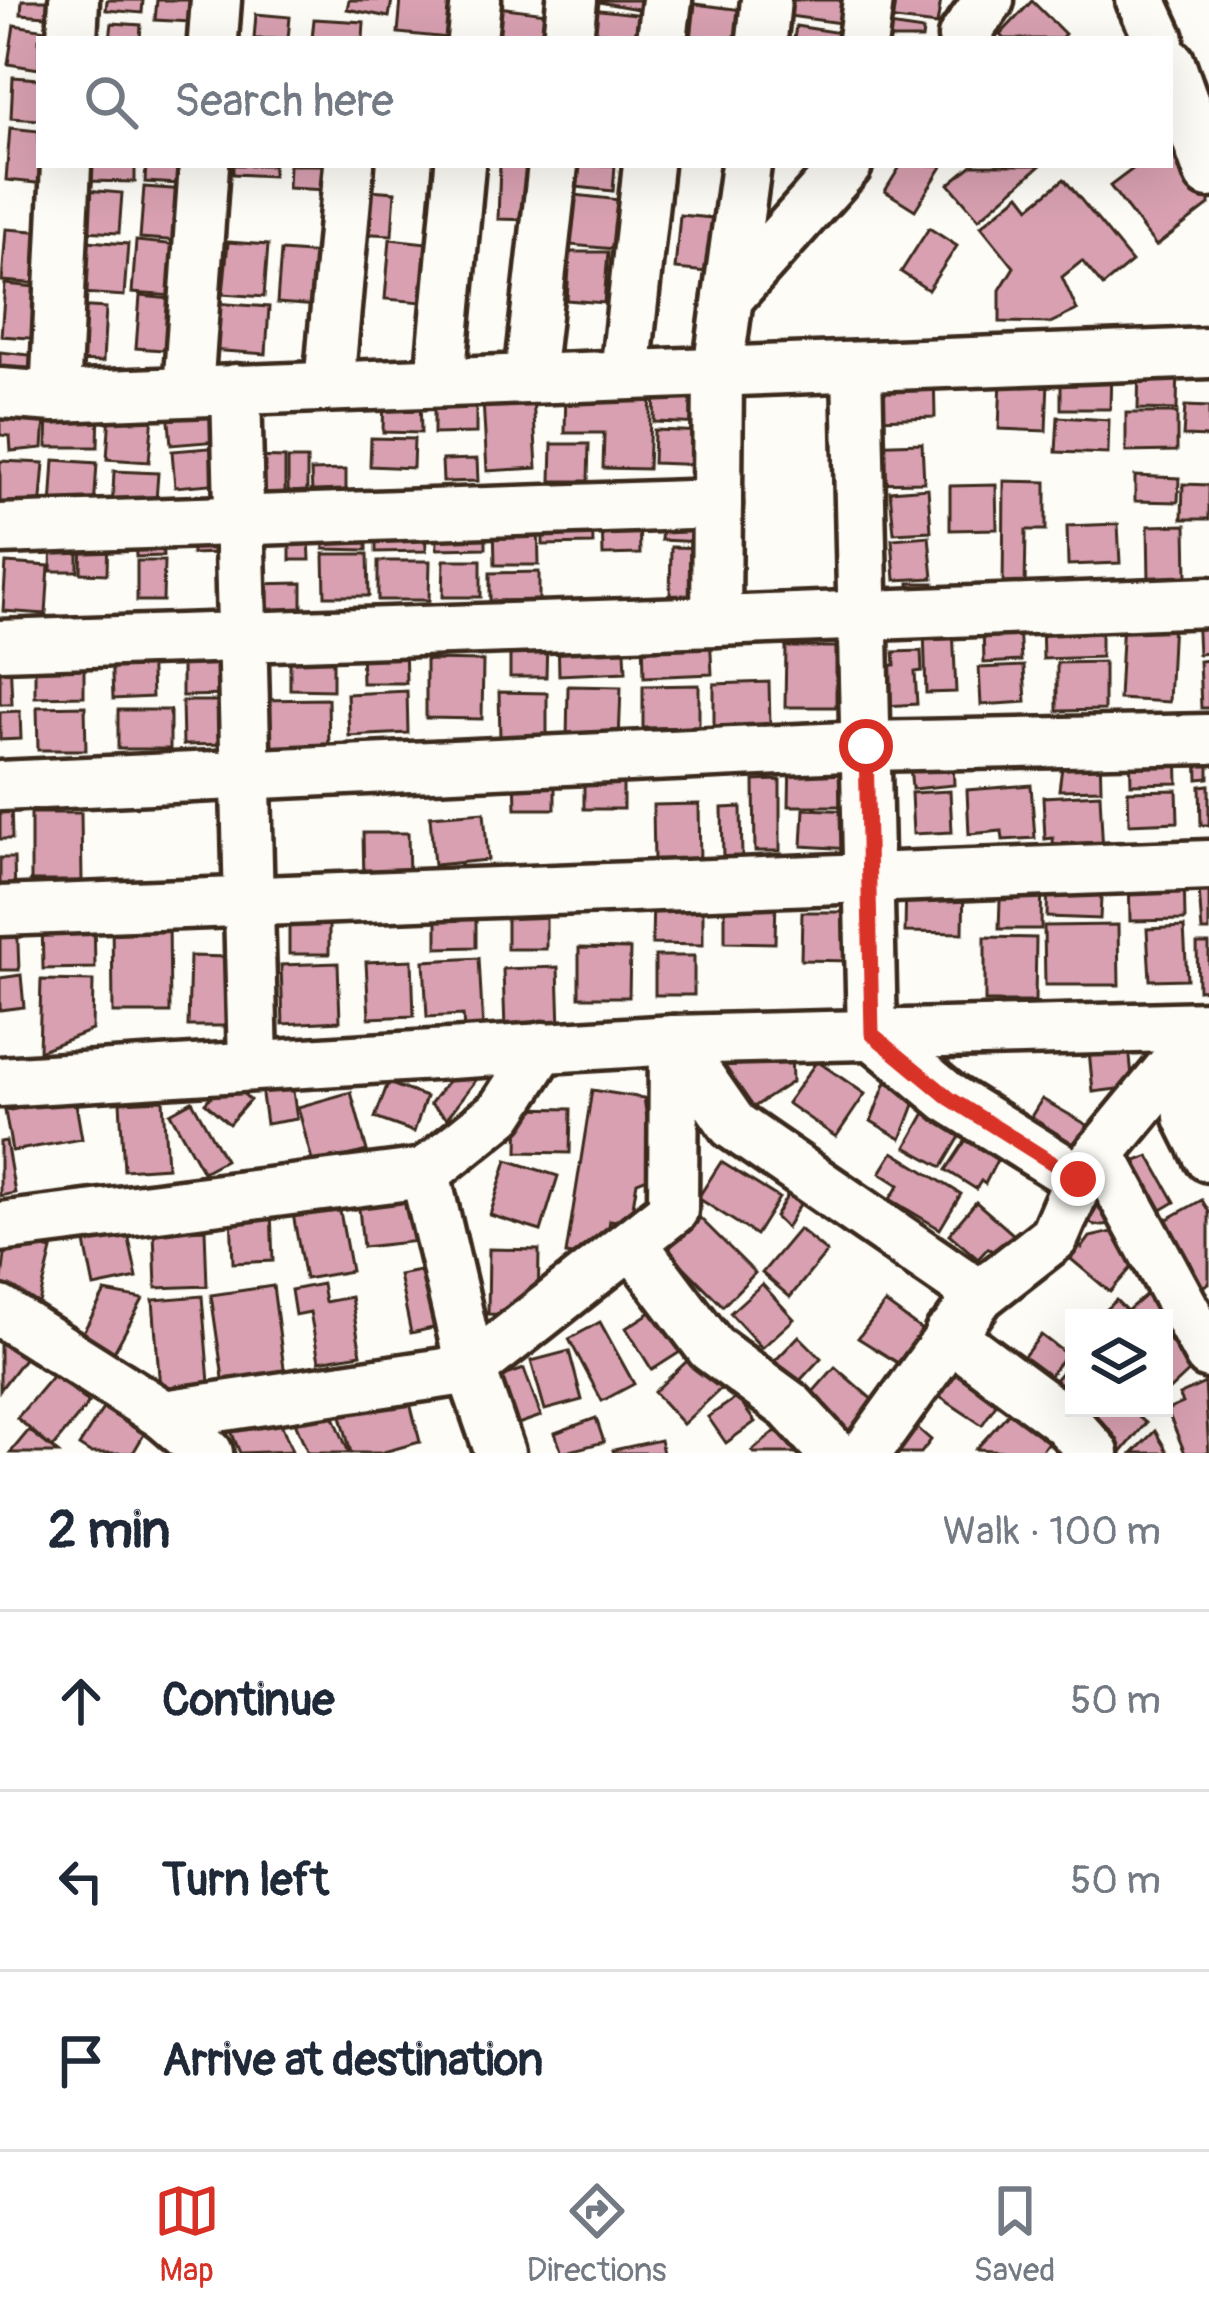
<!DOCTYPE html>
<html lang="en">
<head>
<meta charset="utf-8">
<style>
	body { margin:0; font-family:Pangolin,sans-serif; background:#f2f2f3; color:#1f2937 }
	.controls { position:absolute; right:36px; bottom:36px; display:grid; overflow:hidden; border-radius:0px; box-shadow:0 12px 48px #0002 }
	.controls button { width:108px; height:108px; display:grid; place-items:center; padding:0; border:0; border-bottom:3px solid #e0e1e3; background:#fff; color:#1f2937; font:60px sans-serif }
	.stop { position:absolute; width:36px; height:36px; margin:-27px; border:9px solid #d93025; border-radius:50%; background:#fff }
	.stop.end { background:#d93025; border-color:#fff; box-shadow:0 3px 12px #0008 }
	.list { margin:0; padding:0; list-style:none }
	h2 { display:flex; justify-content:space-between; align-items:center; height:156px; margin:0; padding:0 48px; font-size:51px }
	h2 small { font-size:39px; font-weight:400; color:#747a83 }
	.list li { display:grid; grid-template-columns:78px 1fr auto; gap:36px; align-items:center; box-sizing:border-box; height:180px; padding:0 48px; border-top:3px solid #e0e1e3 }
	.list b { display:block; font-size:45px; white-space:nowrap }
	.list em { font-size:39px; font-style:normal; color:#747a83 }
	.icon { flex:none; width:66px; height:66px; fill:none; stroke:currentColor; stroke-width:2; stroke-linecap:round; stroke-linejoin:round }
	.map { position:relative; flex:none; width:1209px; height:1453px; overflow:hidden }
	.search { position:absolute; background:#fff; box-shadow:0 12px 48px #0002; left:36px; right:36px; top:36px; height:132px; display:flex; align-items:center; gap:30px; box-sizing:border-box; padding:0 42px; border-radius:0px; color:#747a83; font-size:45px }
	.sheet { height:696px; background:#fff }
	nav { display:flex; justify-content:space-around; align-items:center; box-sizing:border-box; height:168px; border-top:3px solid #e0e1e3; background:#fff; font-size:33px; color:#747a83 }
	nav a { display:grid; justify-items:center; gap:6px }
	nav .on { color:#d93025 }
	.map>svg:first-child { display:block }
	.building { fill:#d8a0b1; stroke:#3b2a1e; stroke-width:3 }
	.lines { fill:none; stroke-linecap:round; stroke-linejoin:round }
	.minor-casing { stroke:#3b2a1e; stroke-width:57 }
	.minor { stroke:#fdfcf7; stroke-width:48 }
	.route { stroke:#d93025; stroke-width:15 }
</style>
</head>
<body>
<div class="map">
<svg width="1209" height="1453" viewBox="0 0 1209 1453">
	<rect width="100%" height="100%" fill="#fdfcf7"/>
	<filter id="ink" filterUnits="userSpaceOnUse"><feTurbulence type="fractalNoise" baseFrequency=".00833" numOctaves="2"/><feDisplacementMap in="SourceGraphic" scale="24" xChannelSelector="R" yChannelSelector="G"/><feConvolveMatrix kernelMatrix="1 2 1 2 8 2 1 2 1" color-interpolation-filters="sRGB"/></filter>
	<g filter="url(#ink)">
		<g class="building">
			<polygon points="22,0 60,0 58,17 21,14"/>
			<polygon points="107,0 143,0 142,13 106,10"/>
			<polygon points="157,0 192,0 191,22 155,20"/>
			<polygon points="349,0 392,0 389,17 347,9"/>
			<polygon points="401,0 463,0 459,39 398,33"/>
			<polygon points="588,0 655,0 654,12"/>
			<polygon points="791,0 858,0 855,25 789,16"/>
			<polygon points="889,0 941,0 937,25 887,19"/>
			<polygon points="1032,1 1065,34 1060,39 1004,39 1000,35"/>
			<polygon points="695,4 743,10 739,39 691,39"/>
			<polygon points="489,6 563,15 560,39 484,39"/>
			<polygon points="582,8 654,16 652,39 578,35"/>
			<polygon points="256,14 290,17 288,39 254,39"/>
			<polygon points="314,19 364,22 363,39 312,39"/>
			<polygon points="112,23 141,25 140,39 110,39"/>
			<polygon points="14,25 59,32 58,39 39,39 39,69 8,64"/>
			<polygon points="882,25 923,31 922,39 880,39"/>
			<polygon points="796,26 859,36 859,39 794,39"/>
			<polygon points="13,77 39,79 39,120 11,118"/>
			<polygon points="10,128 39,131 39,165 49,165 47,184 6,180"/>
			<polygon points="1170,145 1209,196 1209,205 1156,246 1110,186 1138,165 1170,165"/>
			<polygon points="87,165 135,165 135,182 86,181"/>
			<polygon points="146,165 182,165 180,184 145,182"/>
			<polygon points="233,165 273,165 273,176 233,174"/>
			<polygon points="289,165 329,165 327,190 288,188"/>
			<polygon points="500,165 534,165 532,220 498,219"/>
			<polygon points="578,165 615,165 613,191 576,187"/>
			<polygon points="901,165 943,165 915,210 885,191"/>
			<polygon points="972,165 1041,165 979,219 949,184"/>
			<polygon points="1064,179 1132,262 1103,286 1082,261 1062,277 1077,310 1050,323 1000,322 1000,290 1014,267 981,226 1020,194 1030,207"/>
			<polygon points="144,187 185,190 181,241 140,238"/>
			<polygon points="356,189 395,192 392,235 353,233"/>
			<polygon points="86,190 122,193 119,233 84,231"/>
			<polygon points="575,195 620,200 615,249 570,245"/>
			<polygon points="680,215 723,219 719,273 675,269"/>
			<polygon points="929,228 957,246 928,290 901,272"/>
			<polygon points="6,229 47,232 43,284 2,281"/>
			<polygon points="390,239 427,243 422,302 385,299"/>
			<polygon points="87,241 128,244 124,296 82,293"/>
			<polygon points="136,241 178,245 174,296 132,293"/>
			<polygon points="228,242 268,245 264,297 223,294"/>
			<polygon points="281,251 322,254 318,306 277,303"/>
			<polygon points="570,252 608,252 604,303 567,300"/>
			<polygon points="5,284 46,288 42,339 1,336"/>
			<polygon points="140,296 182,300 177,351 136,348"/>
			<polygon points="214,303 269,307 266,354 210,350"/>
			<polygon points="73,306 106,308 103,362 70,361"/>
			<polygon points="0,352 40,356 38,381 0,377"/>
			<polygon points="1139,362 1178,362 1177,410 1138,409"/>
			<polygon points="934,368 935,417 877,419 877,374"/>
			<polygon points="1111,370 1110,409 1061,409 1061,371"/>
			<polygon points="1001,378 1048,380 1046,431 999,429"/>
			<polygon points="434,389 476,389 476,433 434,434"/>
			<polygon points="566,389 651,391 648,469 603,468 604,433 565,433"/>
			<polygon points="655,389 708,392 707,424 654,422"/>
			<polygon points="384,395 420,396 421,433 383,432"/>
			<polygon points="533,397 537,468 487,471 483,400"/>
			<polygon points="0,399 46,402 43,448 11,451 10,436 0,435"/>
			<polygon points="217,406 219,441 171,445 168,409"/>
			<polygon points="1185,406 1209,407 1209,437 1183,436"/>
			<polygon points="48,407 99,408 98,447 47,447"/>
			<polygon points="110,412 153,414 149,462 107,459"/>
			<polygon points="1126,413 1177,413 1177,451 1126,452"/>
			<polygon points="1058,417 1109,420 1108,454 1056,452"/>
			<polygon points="654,430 707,432 706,465 653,463"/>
			<polygon points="371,438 414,439 413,468 370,466"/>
			<polygon points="922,443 924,482 864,483 864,445"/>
			<polygon points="552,444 589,444 588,481 551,481"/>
			<polygon points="220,447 223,483 175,487 172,451"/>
			<polygon points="248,457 285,458 285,495 247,495"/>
			<polygon points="288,459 307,459 307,491 288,492"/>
			<polygon points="477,459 478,481 443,482 442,460"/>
			<polygon points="54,460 97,463 94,510 51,508"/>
			<polygon points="0,461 44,463 40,511 0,508"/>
			<polygon points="346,470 346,492 312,493 311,471"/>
			<polygon points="114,471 158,473 155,515 112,513"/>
			<polygon points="1135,476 1179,478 1178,502 1135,501"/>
			<polygon points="1004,481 1046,482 1046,530 1026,530 1025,591 1003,591"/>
			<polygon points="1183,484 1209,485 1209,519 1182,519"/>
			<polygon points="996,485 997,529 950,530 950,486"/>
			<polygon points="928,488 931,531 894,533 890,491"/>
			<polygon points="663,512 703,514 701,542 661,540"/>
			<polygon points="639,515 640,554 603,555 602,516"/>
			<polygon points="592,516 593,544 543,545 543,517"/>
			<polygon points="486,519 486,548 437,549 436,520"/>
			<polygon points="324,521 367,522 367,550 324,549"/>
			<polygon points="538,522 539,565 495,565 494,523"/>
			<polygon points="425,523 426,551 376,552 376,524"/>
			<polygon points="1118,524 1120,563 1068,565 1067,526"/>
			<polygon points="1186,525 1187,578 1149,580 1148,526"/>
			<polygon points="218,528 219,553 192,554 191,529"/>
			<polygon points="52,531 78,532 78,571 51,571"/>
			<polygon points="162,532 163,556 136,557 135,533"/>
			<polygon points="82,534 108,534 107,574 81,573"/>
			<polygon points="290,536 309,536 310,560 290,560"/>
			<polygon points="929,536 933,578 895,580 892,539"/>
			<polygon points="671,547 708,548 706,598 670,597"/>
			<polygon points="324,554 368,554 369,596 325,596"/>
			<polygon points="444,560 481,560 481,597 443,597"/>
			<polygon points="137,561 164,561 163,601 137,601"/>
			<polygon points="378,561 430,561 429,600 378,600"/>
			<polygon points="6,563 49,566 46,614 3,611"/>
			<polygon points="539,572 539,600 490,601 490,573"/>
			<polygon points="302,583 302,611 253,612 252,584"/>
			<rect x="909" y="583" width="25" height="14"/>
			<polygon points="1209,612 1209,653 1198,654 1196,613"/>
			<polygon points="1123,618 1173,620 1169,702 1119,699"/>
			<polygon points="1101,621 1101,657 1043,659 1042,622"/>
			<polygon points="1019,625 1021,661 984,663 983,626"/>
			<polygon points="953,627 956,692 926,693 924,628"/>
			<polygon points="624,631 626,672 559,675 558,633"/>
			<polygon points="710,633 712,674 644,677 643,635"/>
			<polygon points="405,640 406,683 362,683 361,641"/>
			<polygon points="510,640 547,640 546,677 510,677"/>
			<polygon points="786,647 836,647 836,707 785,707"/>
			<polygon points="150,649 152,697 113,699 111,651"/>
			<polygon points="290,651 333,652 333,690 290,689"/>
			<polygon points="921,651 922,671 915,672 917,704 886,706 883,666 895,665 894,652"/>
			<polygon points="84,652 84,696 35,697 35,653"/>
			<polygon points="182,652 231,652 231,695 182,696"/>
			<polygon points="0,656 10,656 12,704 0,704"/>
			<polygon points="426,660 483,661 482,719 426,718"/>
			<polygon points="1209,660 1209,708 1201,708 1199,661"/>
			<polygon points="1104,662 1104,710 1057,711 1057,663"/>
			<polygon points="1024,666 1026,702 981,705 979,668"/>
			<polygon points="769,682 770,725 714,726 714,684"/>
			<polygon points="699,685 699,727 643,728 643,686"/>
			<polygon points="568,686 621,687 619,742 567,741"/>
			<polygon points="407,691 408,733 349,736 347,694"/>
			<polygon points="499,692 547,693 547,738 500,739"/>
			<polygon points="328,699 329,750 260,752 258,700"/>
			<polygon points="182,701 231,701 231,744 183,745"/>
			<polygon points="85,706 86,750 38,750 37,707"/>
			<rect x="118" y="710" width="52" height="39"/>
			<polygon points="20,711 21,739 0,740 0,712"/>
			<polygon points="1197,744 1209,744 1209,778 1198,779"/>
			<polygon points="1177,747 1178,783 1131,784 1130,749"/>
			<polygon points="1100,751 1101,789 1059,790 1064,752"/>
			<polygon points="790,757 840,757 840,806 789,806"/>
			<polygon points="953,760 954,785 912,789 910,764"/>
			<polygon points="515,770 555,770 555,809 516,809"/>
			<rect x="584" y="770" width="39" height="39"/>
			<polygon points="780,780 780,851 755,851 754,781"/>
			<polygon points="1031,785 1035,838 1003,840 1002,831 969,834 967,790"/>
			<polygon points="1209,785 1209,825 1201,825 1200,786"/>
			<polygon points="1177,790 1178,822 1129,824 1128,791"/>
			<polygon points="950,791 952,832 913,834 911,793"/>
			<polygon points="1100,794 1103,853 1054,856 1053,838 1045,839 1043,797"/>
			<polygon points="0,799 11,799 12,839 0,839"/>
			<polygon points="699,804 700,862 654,863 653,805"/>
			<polygon points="741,807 742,858 723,858 722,808"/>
			<polygon points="804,809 853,811 851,849 802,846"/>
			<polygon points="484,812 488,860 434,865 430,816"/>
			<polygon points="31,813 81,813 82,881 31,881"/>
			<polygon points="363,833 408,833 409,881 364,882"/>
			<polygon points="0,858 14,858 15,897 0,897"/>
			<polygon points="1001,872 1042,873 1041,929 999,929"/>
			<polygon points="1184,873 1185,920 1130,921 1129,874"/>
			<polygon points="1209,873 1209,931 1202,931 1198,874"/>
			<polygon points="1048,876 1102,877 1100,919 1047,917"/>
			<polygon points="906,880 964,881 963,933 905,932"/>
			<polygon points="725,894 776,894 775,943 725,942"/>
			<polygon points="653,896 703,896 703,945 652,944"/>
			<polygon points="476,908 476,947 437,948 437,909"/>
			<rect x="507" y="910" width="39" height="39"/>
			<polygon points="802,912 852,912 851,961 801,960"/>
			<polygon points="94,915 95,968 43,969 42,917"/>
			<rect x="289" y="915" width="40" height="39"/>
			<polygon points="112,916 169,916 170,1013 113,1013"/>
			<polygon points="17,917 19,970 0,970 0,918"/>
			<polygon points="1118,925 1119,985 1045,985 1044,926"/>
			<polygon points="1184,927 1187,979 1150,980 1147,929"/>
			<polygon points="985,937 1036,938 1035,1002 985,1002"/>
			<polygon points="1197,944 1209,944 1209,989 1198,990"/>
			<polygon points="579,948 630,949 629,997 579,997"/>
			<polygon points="190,956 230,957 228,1026 188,1026"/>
			<rect x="655" y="956" width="39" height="39"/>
			<polygon points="479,958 483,1032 464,1033 463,1015 427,1017 424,961"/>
			<polygon points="412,960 414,1016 369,1018 366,962"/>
			<polygon points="338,963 340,1021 283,1024 281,965"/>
			<polygon points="558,967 560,1029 505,1030 503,969"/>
			<polygon points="21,975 24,1007 0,1010 0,978"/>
			<polygon points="41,980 93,981 92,1030 39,1051"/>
			<polygon points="1128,1036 1133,1087 1093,1092 1088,1040"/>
			<polygon points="791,1051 792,1082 751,1109 721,1084 720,1053"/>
			<polygon points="466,1058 483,1071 447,1118 430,1104"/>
			<polygon points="817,1061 865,1094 836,1137 787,1103"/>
			<polygon points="291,1077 297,1119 266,1124 260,1080"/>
			<polygon points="227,1079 250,1100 229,1124 205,1103"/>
			<polygon points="886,1082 918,1094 901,1139 871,1121"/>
			<polygon points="388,1083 426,1097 414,1132 375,1118"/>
			<polygon points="592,1090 644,1098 655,1175 637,1182 630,1223 610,1220 604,1260 566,1254"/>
			<polygon points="351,1092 367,1151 313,1165 298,1107"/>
			<polygon points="75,1098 82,1139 12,1151 5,1111"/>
			<polygon points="1042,1099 1091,1127 1078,1149 1029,1120"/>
			<polygon points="163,1100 167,1167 124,1170 120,1102"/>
			<polygon points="192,1101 225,1160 203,1172 170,1113"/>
			<polygon points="931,1102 968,1123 942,1167 906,1147"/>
			<polygon points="519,1108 571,1109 570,1153 518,1152"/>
			<polygon points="972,1131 1003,1148 985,1184 981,1181 976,1189 946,1170"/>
			<polygon points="6,1141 15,1193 0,1196 0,1142"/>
			<polygon points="893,1152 961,1194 940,1229 890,1199 899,1185 880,1173"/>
			<polygon points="1149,1156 1175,1202 1153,1215 1125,1165"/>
			<polygon points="507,1160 558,1176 541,1231 490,1215"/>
			<polygon points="721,1162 779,1198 756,1235 698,1198"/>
			<polygon points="793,1186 806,1194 786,1228 775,1217"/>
			<polygon points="414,1193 418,1241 363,1247 358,1199"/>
			<polygon points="1202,1200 1209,1212 1209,1283 1200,1288 1164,1221"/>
			<polygon points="1094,1201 1117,1214 1111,1224 1095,1226 1084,1219"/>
			<polygon points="976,1202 1014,1235 997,1255 988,1248 978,1259 949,1234"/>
			<polygon points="339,1206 351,1271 305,1279 293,1214"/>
			<polygon points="271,1211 273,1261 233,1263 231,1213"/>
			<polygon points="700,1218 755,1273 723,1306 667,1250"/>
			<polygon points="126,1224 137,1278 94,1287 83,1233"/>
			<polygon points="205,1229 207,1286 156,1288 154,1231"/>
			<polygon points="799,1229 827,1252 790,1297 762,1273"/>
			<polygon points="1121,1230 1139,1259 1110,1292 1065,1254 1075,1242 1082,1248 1090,1237"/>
			<polygon points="7,1239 52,1250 39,1303 0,1294"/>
			<polygon points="489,1249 539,1250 538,1315 488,1314"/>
			<polygon points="425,1270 437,1327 411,1333 399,1275"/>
			<polygon points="322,1284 325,1302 351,1297 361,1354 319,1361 310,1312 295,1315 291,1290"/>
			<polygon points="762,1284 794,1319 762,1348 730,1313"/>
			<polygon points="273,1286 285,1376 224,1385 211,1295"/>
			<polygon points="105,1292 143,1299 113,1354 81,1336"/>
			<polygon points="1149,1292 1162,1318 1096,1318 1116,1300 1127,1311"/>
			<polygon points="202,1296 209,1383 160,1388 153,1300"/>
			<polygon points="665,1303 691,1345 652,1370 626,1328"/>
			<polygon points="885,1303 934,1339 911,1371 858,1338"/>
			<polygon points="600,1322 634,1384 602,1401 569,1339"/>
			<polygon points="1164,1334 1194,1367 1164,1395"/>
			<polygon points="1041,1335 1066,1354 1042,1386 1016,1366"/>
			<polygon points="0,1336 26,1356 0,1390"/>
			<polygon points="799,1336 821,1358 791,1390 768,1368"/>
			<polygon points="699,1350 728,1382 683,1424 654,1392"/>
			<polygon points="569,1351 582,1400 545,1410 531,1361"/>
			<polygon points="963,1362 1006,1390 982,1425 940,1397"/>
			<polygon points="1070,1363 1074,1367 1074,1408 1052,1383"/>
			<polygon points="835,1367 883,1409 852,1444 804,1402"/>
			<polygon points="524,1369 541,1416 512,1426 495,1379"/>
			<polygon points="54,1374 89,1403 52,1448 17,1418"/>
			<polygon points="1205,1383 1209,1453 1185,1453 1167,1410 1183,1403 1179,1395"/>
			<polygon points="408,1395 420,1442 380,1453 351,1453 340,1412"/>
			<polygon points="737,1397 755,1422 726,1443 708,1417"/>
			<polygon points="109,1399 150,1424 133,1453 90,1453 79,1446"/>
			<polygon points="273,1403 292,1451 240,1453 227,1421"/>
			<polygon points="1017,1404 1055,1433 1040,1453 976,1449"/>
			<polygon points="330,1407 349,1453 308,1453 295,1422"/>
			<polygon points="1096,1408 1128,1408 1146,1423 1121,1453 1112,1453 1084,1422"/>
			<polygon points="596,1418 604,1442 562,1453 555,1433"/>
			<polygon points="790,1419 817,1453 754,1453 752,1451"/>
			<polygon points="913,1424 931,1440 921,1453 888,1453"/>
			<polygon points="29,1430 58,1453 10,1453"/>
			<polygon points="1155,1431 1168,1453 1133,1453"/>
			<polygon points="660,1440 663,1453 614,1453 613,1450"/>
		</g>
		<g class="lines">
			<defs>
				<g id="minor">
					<polyline points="1141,0 1159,39"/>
					<polyline points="963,37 989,0"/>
					<polyline points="72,39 74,0"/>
					<polyline points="213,39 216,0"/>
					<polyline points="472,39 476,0"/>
					<polyline points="568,39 572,0"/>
					<polyline points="662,39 667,0"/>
					<polyline points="762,39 766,0"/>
					<polyline points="863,39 868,0"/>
					<polyline points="1170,63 1209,173"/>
					<polyline points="746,165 718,371 716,621 1209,602"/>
					<polyline points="728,298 847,165"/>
					<polyline points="857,369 872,1034 949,1098 1079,1179"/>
					<polyline points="625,374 648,165"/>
					<polyline points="529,377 553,165"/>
					<polyline points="440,381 460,165"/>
					<polyline points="329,385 349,165"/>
					<polyline points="236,389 253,1064"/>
					<polyline points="188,391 204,165"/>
					<polyline points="0,393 55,397 1209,353"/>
					<polyline points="55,397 66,165"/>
					<polyline points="0,529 717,504"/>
					<polyline points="0,645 716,621"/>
					<polyline points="0,786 866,746 1209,739"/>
					<polyline points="0,911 1209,865"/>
					<polyline points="1186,1037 1189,1117 1209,1157"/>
					<polyline points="674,1040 733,1125 980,1295"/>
					<polyline points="0,1082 674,1040 1209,1026"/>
					<polyline points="1100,1153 1209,1354"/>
					<polyline points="425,1173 471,1369 500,1453"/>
					<polyline points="0,1227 425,1173 501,1112 543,1047"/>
					<polyline points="632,1243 711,1348 790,1406 833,1453"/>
					<polyline points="0,1311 164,1415 208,1453"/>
					<polyline points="949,1335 1065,1421 1094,1453"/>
					<polyline points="164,1415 471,1369 673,1210 674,1040"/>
					<polyline points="866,1453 980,1295 1054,1237 1079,1179 1187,1048"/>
				</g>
			</defs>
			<use href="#minor" class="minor-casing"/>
			<use href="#minor" class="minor"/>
		</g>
	</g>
	<g class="lines" filter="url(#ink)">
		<polyline class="route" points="866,746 872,1034 949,1098 1078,1179"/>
	</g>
</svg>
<div class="controls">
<button><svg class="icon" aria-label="layers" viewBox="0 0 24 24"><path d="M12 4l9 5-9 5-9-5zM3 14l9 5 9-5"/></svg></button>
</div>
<div class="stop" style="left:866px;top:746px"></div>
<div class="stop end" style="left:1078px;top:1179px"></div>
<div class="search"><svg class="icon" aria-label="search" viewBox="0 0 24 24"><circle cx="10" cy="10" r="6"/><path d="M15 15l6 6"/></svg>Search here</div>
</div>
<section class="sheet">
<h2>2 min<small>Walk · 100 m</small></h2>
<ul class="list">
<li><svg class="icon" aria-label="ahead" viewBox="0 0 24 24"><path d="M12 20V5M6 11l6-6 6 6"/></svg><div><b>Continue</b></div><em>50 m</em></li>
<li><svg class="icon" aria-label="left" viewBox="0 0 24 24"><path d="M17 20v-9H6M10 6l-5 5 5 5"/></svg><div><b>Turn left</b></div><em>50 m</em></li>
<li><svg class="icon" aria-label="arrive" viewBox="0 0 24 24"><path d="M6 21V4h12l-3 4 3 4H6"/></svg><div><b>Arrive at destination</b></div></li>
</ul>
</section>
<nav>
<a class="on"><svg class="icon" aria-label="map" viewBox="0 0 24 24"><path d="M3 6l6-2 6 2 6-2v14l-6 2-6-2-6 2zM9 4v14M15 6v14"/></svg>Map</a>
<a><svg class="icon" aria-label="directions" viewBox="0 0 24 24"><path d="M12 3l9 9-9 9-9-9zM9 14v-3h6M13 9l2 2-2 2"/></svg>Directions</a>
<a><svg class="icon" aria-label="saved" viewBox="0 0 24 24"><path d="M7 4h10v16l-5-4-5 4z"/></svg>Saved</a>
</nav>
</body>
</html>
